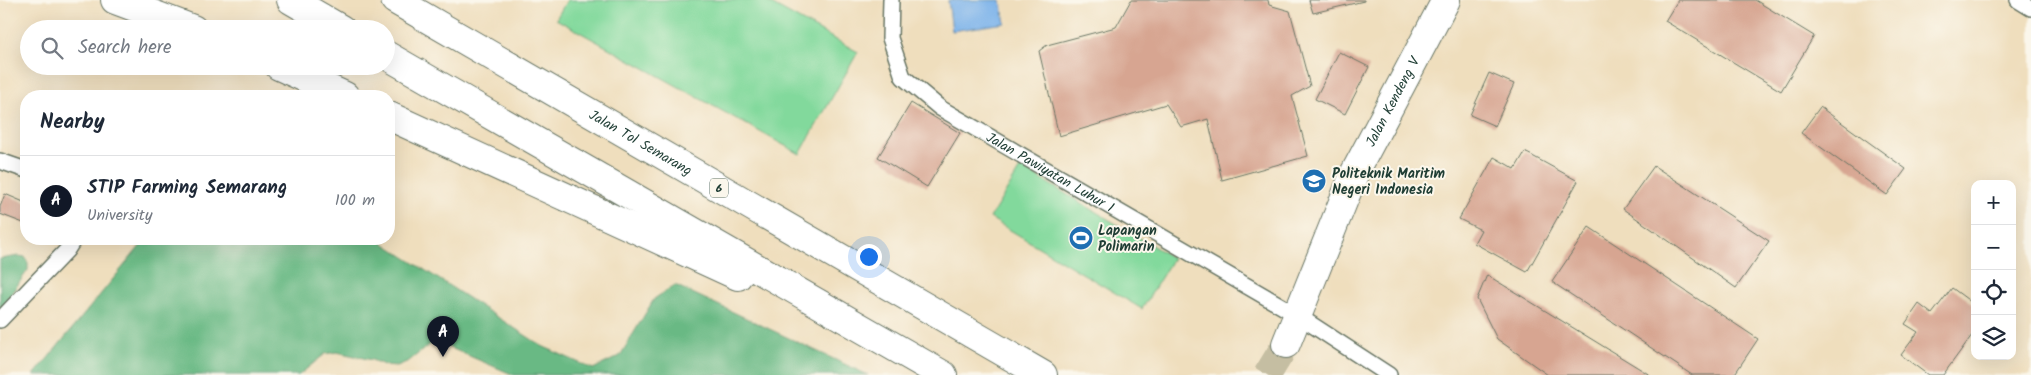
<!DOCTYPE html>
<html lang="en">
<head>
<meta charset="utf-8">
<style>
	body { margin:0; font-family:Kalam,sans-serif; background:#f2f2f3; color:#1f2937 }
	.controls { position:absolute; right:15px; bottom:15px; display:grid; overflow:hidden; border-radius:10px; box-shadow:0 5px 20px #0002 }
	.controls button { width:45px; height:45px; display:grid; place-items:center; padding:0; border:0; border-bottom:1px solid #e0e1e3; background:#fff; color:#1f2937; font:25px sans-serif }
	.you { position:absolute; left:868px; top:256px; width:18px; height:18px; margin:-12px; border:4px solid #fff; border-radius:50%; background:#1a73e8; box-shadow:0 0 0 8px #1a73e833 }
	.badge { display:grid; place-items:center; width:32px; height:32px; border-radius:50%; background:#111827; color:#fff; font-size:16px; font-weight:700 }
	.pin { position:absolute; translate:-50% -41px; filter:drop-shadow(0 1px 2px #0008) }
	.pin::after { content:''; position:absolute; top:26px; width:18px; height:15px; background:inherit; clip-path:polygon(0 0,100% 0,50% 100%) }
	.list { margin:0; padding:0; list-style:none }
	h2 { display:flex; justify-content:space-between; align-items:center; height:65px; margin:0; padding:0 20px; font-size:21px }
	h2 small { font-size:16px; font-weight:400; color:#747a83 }
	.list li { display:grid; grid-template-columns:32px 1fr auto; gap:15px; align-items:center; box-sizing:border-box; height:90px; padding:0 20px; border-top:1px solid #e0e1e3 }
	.list b { display:block; font-size:19px; white-space:nowrap }
	.list p { margin:0; font-size:16px; white-space:nowrap; color:#747a83 }
	.list em { font-size:16px; font-style:normal; color:#747a83 }
	.icon { flex:none; width:28px; height:28px; fill:none; stroke:currentColor; stroke-width:2; stroke-linecap:round; stroke-linejoin:round }
	.map { position:relative; flex:none; width:2031px; height:375px; overflow:hidden }
	.search { position:absolute; background:#fff; box-shadow:0 5px 20px #0002; left:20px; top:20px; width:375px; height:55px; display:flex; align-items:center; gap:12px; box-sizing:border-box; padding:0 18px; border-radius:28px; color:#747a83; font-size:19px }
	.panel { position:absolute; background:#fff; box-shadow:0 5px 20px #0002; left:20px; top:90px; width:375px; height:155px; border-radius:20px }
	.map>svg:first-child { display:block }
	.green { fill:#82d99c; stroke:#508b68 }
	.forest { fill:#69b984; stroke:#447b5c }
	.water { fill:#7bb2ea; stroke:#4d788f }
	.building { fill:#d7a591 }
	.lines { fill:none; stroke-linecap:round; stroke-linejoin:round }
	.secondary-tunnel { stroke:#c5bea2; stroke-width:28; stroke-dasharray:28 14; stroke-linecap:butt }
	.lane-casing { stroke:#687564; stroke-width:18 }
	.secondary-casing { stroke:#687564; stroke-width:30 }
	.highway-casing { stroke:#687564; stroke-width:30 }
	.lane { stroke:#fff; stroke-width:15 }
	.secondary { stroke:#fff; stroke-width:28 }
	.highway { stroke:#fff; stroke-width:28 }
	.labels { text-anchor:middle; stroke-width:4; stroke-linejoin:round; paint-order:stroke }
	.shield { fill:#fbf7ec; stroke:#61756b; stroke-width:1 }
	.shield-label { font-size:12px; font-weight:bold; fill:#1f3d34 }
	.street-label { font-size:14px; fill:#1f3d34; stroke:#fbf7ec }
	.poi-label { font-size:14px; font-weight:bold; fill:#1f3d34; stroke:#fbf7ec; text-anchor:start }
</style>
</head>
<body>
<div class="map">
<svg width="2031" height="375" viewBox="0 0 2031 375">
	<rect width="100%" height="100%" fill="#fbf7ec"/>
	<filter id="ink" filterUnits="userSpaceOnUse"><feTurbulence type="fractalNoise" baseFrequency=".02" numOctaves="2"/><feDisplacementMap in="SourceGraphic" scale="10" xChannelSelector="R" yChannelSelector="G"/><feConvolveMatrix kernelMatrix="1 2 1 2 8 2 1 2 1" color-interpolation-filters="sRGB"/></filter>
	<filter id="wash" filterUnits="userSpaceOnUse"><feTurbulence type="fractalNoise" baseFrequency=".0096" numOctaves="4" result="noise"/><feDisplacementMap in="SourceGraphic" scale="20" xChannelSelector="R" yChannelSelector="G"/><feGaussianBlur stdDeviation="1.12" result="paint"/><feColorMatrix in="noise" values="0 0 0 0 0 0 0 0 0 0 0 0 0 0 0 0 0 1.4 0 .05"/><feComposite in="paint" operator="in"/></filter>
	<g filter="url(#wash)">
		<rect width="100%" height="100%" fill="#efdebd"/>
		<g class="green">
			<polygon points="567,0 764,0 858,52 800,154 556,19"/>
			<polygon points="1021,167 1173,258 1142,309 990,218"/>
		</g>
		<g class="forest">
			<polygon points="146,239 377,239 542,346 593,369 620,356 654,299 675,285 868,375 514,375 434,341 409,361 397,366 384,365 372,360 337,352 325,354 299,375 34,375"/>
			<polygon points="19,256 25,257 28,263 28,270 0,310 0,259"/>
		</g>
		<polygon class="water" points="948,0 1001,0 1005,23 952,31"/>
		<g id="blocks">
			<g class="building">
				<polygon points="1131,0 1268,0 1269,5 1290,11 1310,86 1292,96 1308,156 1222,180 1208,119 1181,127 1166,104 1059,136 1039,51 1047,45 1116,27"/>
				<polygon points="1309,0 1364,0 1364,1 1313,13"/>
				<polygon points="1678,0 1755,0 1814,36 1781,91 1665,21"/>
				<polygon points="1339,52 1369,67 1345,114 1315,99"/>
				<polygon points="1489,73 1514,84 1495,126 1470,115"/>
				<polygon points="911,103 960,133 927,187 878,157"/>
				<polygon points="1820,107 1906,169 1887,195 1801,133"/>
				<polygon points="1525,152 1578,181 1527,272 1474,243 1481,230 1459,219 1494,157 1515,169"/>
				<polygon points="1654,166 1769,241 1736,288 1623,209"/>
				<polygon points="5,194 26,203 26,224 0,214 0,207"/>
				<polygon points="1589,227 1758,339 1734,375 1692,375 1552,282"/>
				<polygon points="1487,275 1650,375 1548,375 1497,339 1477,299"/>
				<polygon points="1952,288 1975,305 1975,331 1943,375 1928,375 1901,355 1918,332 1905,324 1919,304 1932,314"/>
			</g>
		</g>
	</g>
	<g filter="url(#ink)">
		<use href="#blocks" fill-opacity="0" stroke="#687564" stroke-width="1"/>
		<g class="lines">
			<polyline class="secondary-tunnel" points="1267,375 1286,344"/>
			<defs>
				<g id="lane">
					<path id="s1" d="M891 0 890 38 903 77 940 108 1297 315 1389 375"/>
					<polyline points="2018,0 2031,8"/>
					<polyline points="0,161 26,170"/>
					<polyline points="0,320 67,250 74,239"/>
				</g>
				<g id="secondary">
					<path id="s2" d="M1286 344 1355 172 1446 0"/>
				</g>
				<g id="highway">
					<polyline points="115,0 193,29"/>
					<polyline points="291,0 341,29"/>
					<path id="s3" d="M395 0 1043 375"/>
					<polyline points="386,55 943,375"/>
					<polyline points="279,66 345,96"/>
					<polyline points="389,116 738,276"/>
				</g>
			</defs>
			<use href="#lane" class="lane-casing"/>
			<use href="#secondary" class="secondary-casing"/>
			<use href="#highway" class="highway-casing"/>
			<use href="#lane" class="lane"/>
			<use href="#secondary" class="secondary"/>
			<use href="#highway" class="highway"/>
		</g>
	</g>
	<defs>
		<symbol id="university-disc" viewBox="-11 -11 22 22"><circle r="9.5" fill="#1f6fb2" stroke="#fbf7ec"/><path d="M0-5L7-2L0 1L-7-2ZM-4 1L0 2.5L4 1V4Q0 6-4 4Z" fill="#fff"/></symbol>
		<symbol id="stadium-disc" viewBox="-11 -11 22 22"><circle r="9.5" fill="#1f6fb2" stroke="#fbf7ec"/><path d="M0-5a6.5 5 0 1 0 0 10a6.5 5 0 1 0 0-10ZM-3.5-1.8h7v3.6h-7Z" fill="#fff"/></symbol>
	</defs>
	<g fill-rule="evenodd">
		<use href="#university-disc" x="1300" y="167" width="28" height="28"/>
		<use href="#stadium-disc" x="1067" y="224" width="28" height="28"/>
	</g>
	<g class="labels">
		<rect class="shield" x="710" y="178.5" width="18" height="19" rx="4"/>
		<g class="shield-label">
			<text x="719" y="192">6</text>
		</g>
		<g class="street-label">
			<text dy="5" stroke="none"><textPath href="#s2" startOffset="265">Jalan Kendeng V</textPath></text>
			<text dy="5" stroke="none"><textPath href="#s3" startOffset="284">Jalan Tol Semarang</textPath></text>
			<text dy="5" stroke="none"><textPath href="#s1" startOffset="255">Jalan Pawiyatan Luhur 1</textPath></text>
		</g>
		<g class="poi-label">
			<text x="1332" y="178">Politeknik Maritim<tspan x="1332" dy="16">Negeri Indonesia</tspan></text>
			<text x="1098" y="235">Lapangan<tspan x="1098" dy="16">Polimarin</tspan></text>
		</g>
	</g>
</svg>
<div class="controls">
<button>+</button>
<button>−</button>
<button><svg class="icon" aria-label="locate" viewBox="0 0 24 24"><circle cx="12" cy="12" r="6"/><path d="M12 2v4M12 18v4M2 12h4M18 12h4"/></svg></button>
<button><svg class="icon" aria-label="layers" viewBox="0 0 24 24"><path d="M12 4l9 5-9 5-9-5zM3 14l9 5 9-5"/></svg></button>
</div>
<div class="you"></div>
<div class="pin badge" style="left:443px;top:357px">A</div>
<div class="search"><svg class="icon" aria-label="search" viewBox="0 0 24 24"><circle cx="10" cy="10" r="6"/><path d="M15 15l6 6"/></svg>Search here</div>
<section class="panel">
<h2>Nearby<small></small></h2>
<ul class="list">
<li><span class="badge">A</span><div><b>STIP Farming Semarang</b><p>University</p></div><em>100 m</em></li>
</ul>
</section>
</div>
</body>
</html>
